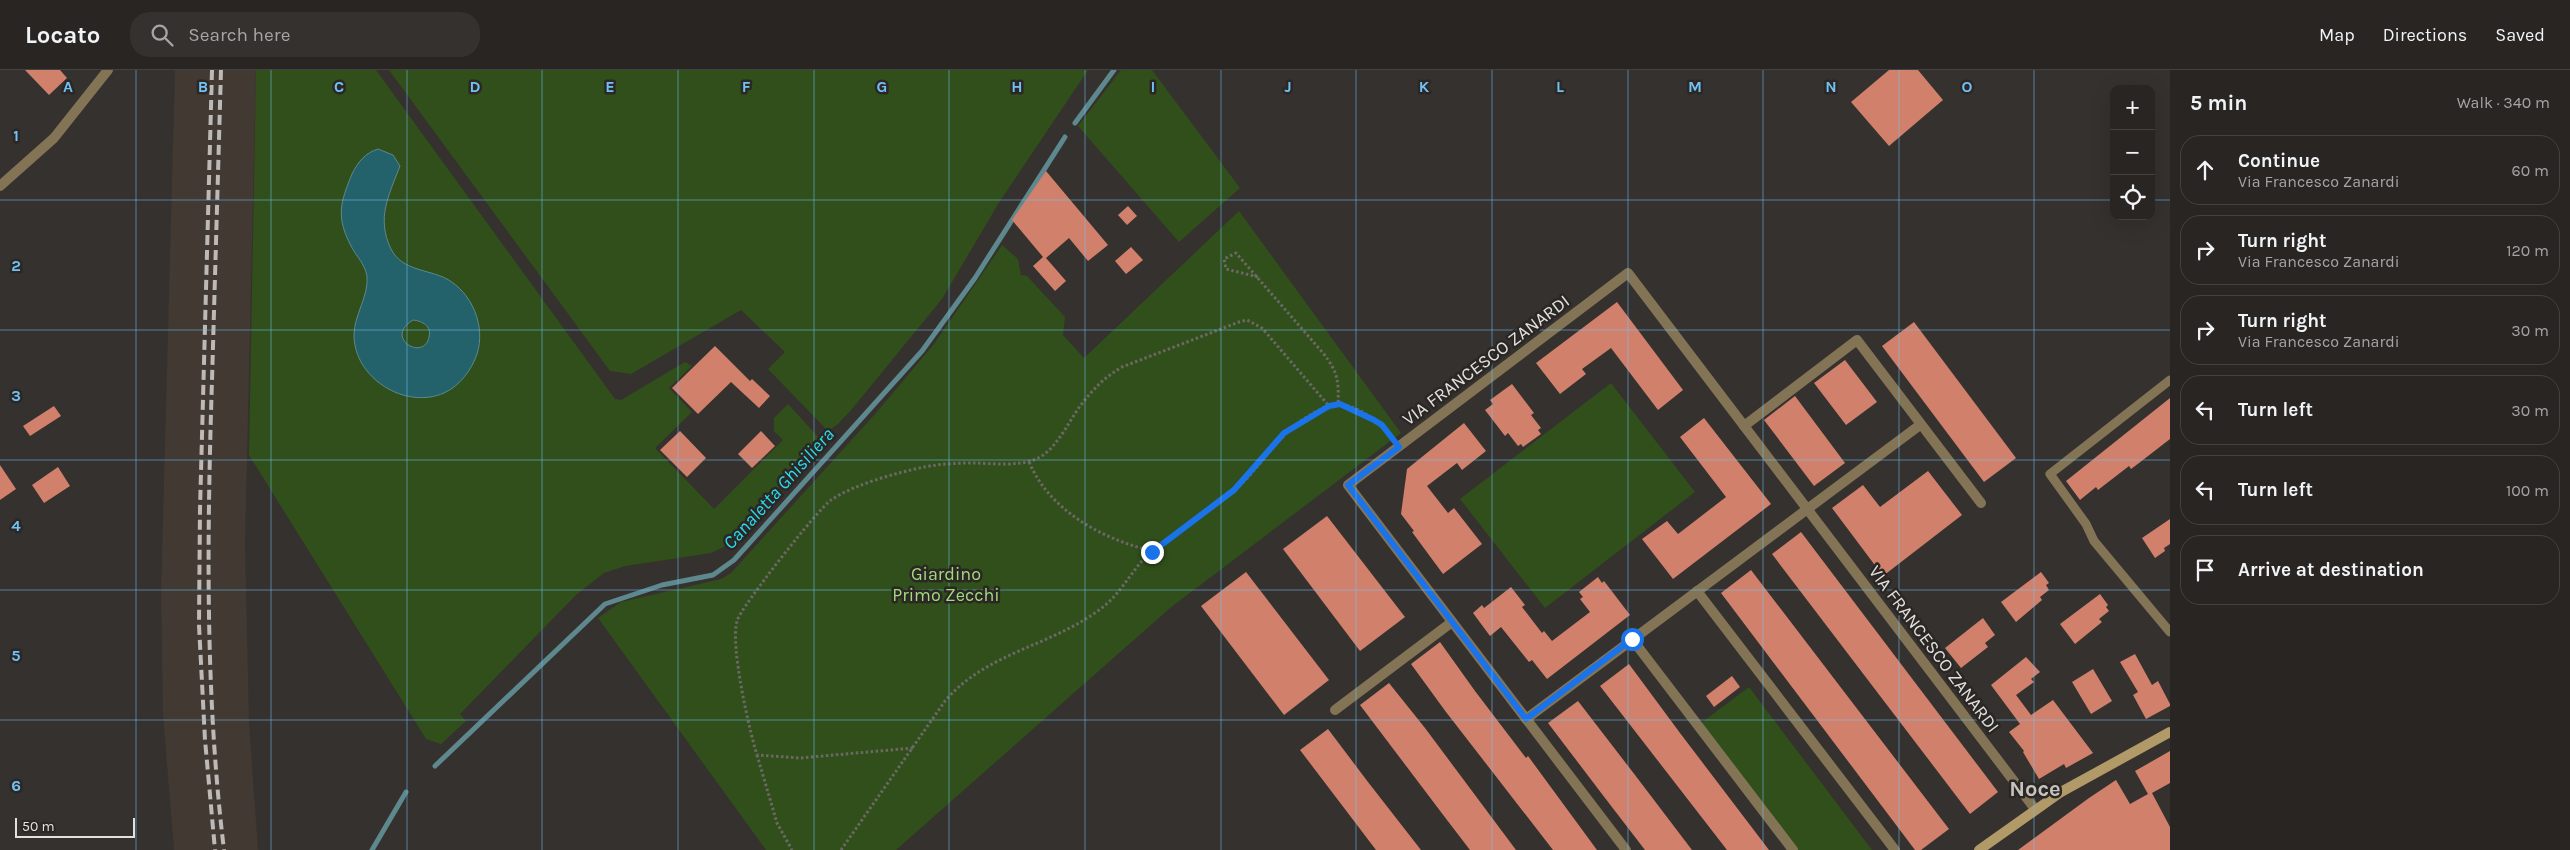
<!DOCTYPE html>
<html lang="en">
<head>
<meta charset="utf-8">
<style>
	body { margin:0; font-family:Karla,sans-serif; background:#34312f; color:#f1f3f6 }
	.controls { position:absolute; right:15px; top:15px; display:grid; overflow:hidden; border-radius:10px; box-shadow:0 5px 20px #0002 }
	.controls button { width:45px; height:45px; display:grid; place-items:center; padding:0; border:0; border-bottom:1px solid #444240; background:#282522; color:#f1f3f6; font:25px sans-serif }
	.scale { position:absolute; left:15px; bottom:12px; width:120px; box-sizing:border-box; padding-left:5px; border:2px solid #e3e1df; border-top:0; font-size:14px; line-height:18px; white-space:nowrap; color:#e3e1df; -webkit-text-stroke:4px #2b2724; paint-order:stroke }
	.stop { position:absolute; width:15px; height:15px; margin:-11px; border:4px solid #1a73e8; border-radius:50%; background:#fff }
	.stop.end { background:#1a73e8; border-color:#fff; box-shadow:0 1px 5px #0008 }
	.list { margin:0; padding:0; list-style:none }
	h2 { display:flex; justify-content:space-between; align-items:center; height:65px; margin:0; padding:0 20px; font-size:21px }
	h2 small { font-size:16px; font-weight:400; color:#a5a5a5 }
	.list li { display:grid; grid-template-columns:32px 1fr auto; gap:15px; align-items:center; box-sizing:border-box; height:70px; margin:0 10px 10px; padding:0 10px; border:1px solid #444240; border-radius:20px }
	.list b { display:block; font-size:19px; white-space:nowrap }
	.list p { margin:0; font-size:16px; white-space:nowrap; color:#a5a5a5 }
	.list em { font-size:16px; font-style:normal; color:#a5a5a5 }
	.icon { flex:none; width:28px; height:28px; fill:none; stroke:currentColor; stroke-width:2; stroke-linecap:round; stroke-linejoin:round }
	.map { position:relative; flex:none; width:2170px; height:780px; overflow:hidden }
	header { display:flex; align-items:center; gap:30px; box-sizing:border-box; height:70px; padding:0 25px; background:#282522; border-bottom:1px solid #444240 }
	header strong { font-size:24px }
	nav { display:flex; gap:28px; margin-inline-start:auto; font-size:18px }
	.search { width:350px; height:45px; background:#34312f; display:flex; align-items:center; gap:12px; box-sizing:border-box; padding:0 18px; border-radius:20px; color:#a5a5a5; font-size:19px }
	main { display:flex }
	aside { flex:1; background:#282522 }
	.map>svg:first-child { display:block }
	.built { fill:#413932 }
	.green { fill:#314f1a }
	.water { fill:#24626b; stroke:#5d888e; fill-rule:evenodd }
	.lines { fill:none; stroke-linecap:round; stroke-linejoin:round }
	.stream { stroke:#5d888e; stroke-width:5 }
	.building { fill:#d1806b }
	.path { stroke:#6b6865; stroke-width:3; stroke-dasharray:2.5 2.5; stroke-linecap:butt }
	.service { stroke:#847456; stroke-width:9 }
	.minor { stroke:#847456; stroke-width:10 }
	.secondary { stroke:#b29968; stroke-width:10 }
	.rail { stroke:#bcb9b7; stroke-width:4; stroke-dasharray:10 5; stroke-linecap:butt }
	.route { stroke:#1a73e8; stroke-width:6 }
	.grid { fill:none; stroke:#71c1f5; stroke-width:1; stroke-opacity:0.55 }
	.labels { text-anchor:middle; stroke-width:5; stroke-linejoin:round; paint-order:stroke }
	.street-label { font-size:18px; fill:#e3e1df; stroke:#2b2724 }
	.park-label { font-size:18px; fill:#a2da7d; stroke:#2b2724 }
	.water-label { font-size:19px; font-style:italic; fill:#27ddf3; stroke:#2b2724 }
	.district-label { font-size:22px; font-weight:bold; fill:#c7c3bf; stroke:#2b2724 }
	.grid-label { font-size:16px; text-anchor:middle; font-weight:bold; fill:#71c1f5; stroke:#2b2724; stroke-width:5; stroke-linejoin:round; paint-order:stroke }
</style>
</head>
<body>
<header>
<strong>Locato</strong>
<div class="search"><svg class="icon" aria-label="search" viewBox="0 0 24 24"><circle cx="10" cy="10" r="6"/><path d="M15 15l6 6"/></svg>Search here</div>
<nav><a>Map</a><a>Directions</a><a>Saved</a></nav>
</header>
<main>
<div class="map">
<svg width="2170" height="780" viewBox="0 0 2170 780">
	<rect width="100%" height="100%" fill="#35312e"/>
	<polygon class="built" points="175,0 256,0 245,474 249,653 258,780 174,780 163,645 161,524"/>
	<g class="green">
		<polygon points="256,0 376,0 615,329 621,330 685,292 692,296 669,318 692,342 655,378 714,439 783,370 774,361 774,348 788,334 821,370 813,381 724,477 711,483 625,496 604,503 577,524 460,644 466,651 441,674 426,669 249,385"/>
		<polygon points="389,0 1088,0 1000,131 942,229 852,339 838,354 828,361 768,299 785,282 741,240 631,304 610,301"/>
		<polygon points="1121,0 1152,0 1240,118 1179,172 1078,56"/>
		<polygon points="1239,141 1401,363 1170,538 896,780 766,780 598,548 621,532 721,509 731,503 876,343 934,274 1002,175 1018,189 1021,205 1027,206 1065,247 1063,265 1084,288"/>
		<polygon points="1611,313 1695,422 1545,538 1460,429"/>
		<polygon points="1749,617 1872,780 1797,780 1701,653"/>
	</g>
	<path class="water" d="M378 79 393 85 400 96C389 125 376 148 391 179 402 201 428 199 447 209 472 223 486 256 477 284 472 299 460 316 444 323 405 340 354 308 354 265 354 245 369 226 367 206 365 194 356 186 351 176 336 147 340 133 352 104 358 92 365 83 378 79ZM413 250C422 251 432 256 429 267 424 292 383 268 413 250Z"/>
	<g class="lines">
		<g class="stream">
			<polyline points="1075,53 1114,0"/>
			<polyline points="435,696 605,534 662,515 713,505 734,490 922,281 975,208 1065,67"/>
			<polyline points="372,780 406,722"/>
		</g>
	</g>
	<g class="building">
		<polygon points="25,0 60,0 67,8 49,25"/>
		<polygon points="1889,0 1918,0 1943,30 1889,76 1851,32"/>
		<polygon points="1046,101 1108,175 1088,191 1069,168 1046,188 1066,211 1055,221 1033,196 1043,187 1012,150"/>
		<polygon points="1128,136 1137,146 1127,155 1118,145"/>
		<polygon points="1131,177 1143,190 1126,204 1115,191"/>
		<polygon points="1617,232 1683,320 1658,340 1611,278 1582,299 1586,304 1560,324 1536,293"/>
		<polygon points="1914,252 2016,388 1984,412 1882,276"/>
		<polygon points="715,276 750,311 752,309 770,326 759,338 731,312 698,344 672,318"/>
		<polygon points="1845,290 1877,332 1846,355 1814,313"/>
		<polygon points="1512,314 1534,343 1531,345 1541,358 1538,360 1541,364 1523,377 1521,374 1518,376 1508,363 1505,366 1485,340 1493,334 1490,330"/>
		<polygon points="1795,326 1845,393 1814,416 1764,350"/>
		<polygon points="2170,328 2170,369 2139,393 2131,399 2129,396 2098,420 2096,417 2080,430 2066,411"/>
		<polygon points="54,336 61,346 30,366 23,356"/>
		<polygon points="1704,348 1771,434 1673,509 1642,469 1667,451 1678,464 1726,427 1680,367"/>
		<polygon points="1464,353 1486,381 1462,400 1457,393 1427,416 1448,443 1454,438 1482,474 1443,504 1412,462 1414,461 1401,444 1407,399"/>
		<polygon points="680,361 706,388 687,407 660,380"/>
		<polygon points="761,361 775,376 752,398 738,384"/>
		<polygon points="0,395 16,419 0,430"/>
		<polygon points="58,397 70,416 44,433 32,415"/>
		<polygon points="1928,401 1962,445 1883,506 1832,438 1863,415 1880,437"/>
		<polygon points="1327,446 1405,547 1360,581 1283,479"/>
		<polygon points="2170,449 2170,474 2164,478 2165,481 2155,488 2142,468"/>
		<polygon points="1801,462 1998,722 1970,744 1772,484"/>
		<polygon points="1751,500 1949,759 1921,780 1915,780 1721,523"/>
		<polygon points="1246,502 1329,610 1284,645 1201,536"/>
		<polygon points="2041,502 2049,513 2046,515 2049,520 2040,527 2042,530 2016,552 2001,532"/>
		<polygon points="1598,507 1602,513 1604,511 1630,545 1547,609 1532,590 1529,592 1501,557 1490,566 1473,543 1482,535 1484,538 1511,517 1525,535 1522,537 1542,563 1544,561 1552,571 1590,542 1580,529 1583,527 1579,522"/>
		<polygon points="2100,524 2108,535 2106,537 2109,541 2099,549 2102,552 2075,574 2060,554"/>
		<polygon points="1983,548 1995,565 1985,573 1988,577 1961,598 1945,578"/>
		<polygon points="1440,572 1475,621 1526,688 1528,686 1597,780 1553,780 1446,642 1411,594"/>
		<polygon points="2135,584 2152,615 2158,611 2170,634 2170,636 2146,649 2133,625 2138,622 2120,592"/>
		<polygon points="2026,587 2040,602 2031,609 2034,612 2016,625 2031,645 2053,630 2093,683 2066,698 2064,694 2039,709 2023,682 2024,681 2009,662 2020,654 1991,615"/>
		<polygon points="1629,594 1680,663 1769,780 1727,780 1600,616"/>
		<polygon points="2093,599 2112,631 2091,644 2072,612"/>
		<polygon points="1732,606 1740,617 1714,637 1706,626"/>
		<polygon points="1389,613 1425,658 1516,780 1470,780 1447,750 1360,635"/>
		<polygon points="1578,631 1635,705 1692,780 1645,780 1605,728 1548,653"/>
		<polygon points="1328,659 1368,712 1421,780 1376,780 1300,680"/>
		<polygon points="2170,681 2170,713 2152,723 2170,757 2170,780 2018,780 2089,728 2116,710 2130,734 2148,724 2135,701"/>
	</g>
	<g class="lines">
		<g class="path">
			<path d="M1258 207 1226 199 1224 189 1236 183 1323 283C1338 302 1339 311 1338 335"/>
			<path d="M1029 392C1050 441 1102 469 1152 481"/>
			<path d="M913 678 800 688 757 685C749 659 730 576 737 551 740 538 818 439 831 430 855 414 896 403 924 397 940 394 956 393 972 393 992 393 1017 397 1036 389 1056 381 1068 352 1081 335 1093 319 1105 307 1122 297L1239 252 1247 250 1262 258 1329 336"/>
			<polyline points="757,685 777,753 792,780"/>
			<path d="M841 780 945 631C987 582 1049 577 1099 540 1122 524 1132 498 1152 481 1178 460 1209 443 1234 421 1268 391 1281 354 1329 336 1351 328 1380 352 1392 369"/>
		</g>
		<polyline class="service" points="2170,310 2050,404 2086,454 2094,471 2170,562"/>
		<g class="minor">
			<polyline points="0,116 54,68 108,0"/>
			<polyline points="1744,356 1857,270 1981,433"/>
			<polyline points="1697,521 1895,780"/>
			<polyline points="1632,569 1793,780"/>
			<polyline points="1335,640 1452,552"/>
			<polyline points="1526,649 1920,355"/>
			<polyline points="1626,780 1348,415 1628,203 2035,739"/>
		</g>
		<polyline class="secondary" points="1979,780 2061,722 2170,662"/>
		<g class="rail">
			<polyline points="212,0 200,439 199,555 205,670 215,780"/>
			<path d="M221 0C218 103 215 207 212 310 207 467 205 624 224 780"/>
		</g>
	</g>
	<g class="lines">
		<polyline class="route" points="1152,482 1234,420 1284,363 1329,336 1340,334 1374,350 1382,355 1399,377 1348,415 1526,649 1632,569"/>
	</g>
	<path class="grid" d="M136 0V780M271 0V780M407 0V780M542 0V780M678 0V780M814 0V780M949 0V780M1085 0V780M1221 0V780M1356 0V780M1492 0V780M1628 0V780M1763 0V780M1899 0V780M2034 0V780M0 130H2114M2151 130H2170M0 260H2170M0 390H2170M0 520H2170M0 650H2170"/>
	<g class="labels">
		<g class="street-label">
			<text transform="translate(1486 290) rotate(-37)" y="6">VIA FRANCESCO ZANARDI</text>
			<text transform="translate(1934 579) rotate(53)" y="6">VIA FRANCESCO ZANARDI</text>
		</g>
		<g class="park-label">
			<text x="946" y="510">Giardino<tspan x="946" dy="21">Primo Zecchi</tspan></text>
		</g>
		<g class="water-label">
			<text transform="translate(778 418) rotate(-48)" y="7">Canaletta Ghisiliera</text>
		</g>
		<g class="district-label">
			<text x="2035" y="726">Noce</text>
		</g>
	</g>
	<g class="grid-label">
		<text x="68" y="22">A</text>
		<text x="203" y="22">B</text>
		<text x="339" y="22">C</text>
		<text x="475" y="22">D</text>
		<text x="610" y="22">E</text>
		<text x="746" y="22">F</text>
		<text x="882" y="22">G</text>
		<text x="1017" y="22">H</text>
		<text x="1153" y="22">I</text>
		<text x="1288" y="22">J</text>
		<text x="1424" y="22">K</text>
		<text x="1560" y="22">L</text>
		<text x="1695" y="22">M</text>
		<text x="1831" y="22">N</text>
		<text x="1967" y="22">O</text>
		<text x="16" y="71">1</text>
		<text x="16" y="201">2</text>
		<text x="16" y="331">3</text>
		<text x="16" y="461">4</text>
		<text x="16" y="591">5</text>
		<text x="16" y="721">6</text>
	</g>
</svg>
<div class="controls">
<button>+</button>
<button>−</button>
<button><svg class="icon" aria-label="locate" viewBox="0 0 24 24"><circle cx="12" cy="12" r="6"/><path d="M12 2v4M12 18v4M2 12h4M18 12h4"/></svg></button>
</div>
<div class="scale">50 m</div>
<div class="stop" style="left:1632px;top:569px"></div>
<div class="stop end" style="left:1152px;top:482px"></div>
</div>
<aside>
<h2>5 min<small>Walk · 340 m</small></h2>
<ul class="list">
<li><svg class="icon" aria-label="ahead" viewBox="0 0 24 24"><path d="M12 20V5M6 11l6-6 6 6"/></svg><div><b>Continue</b><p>Via Francesco Zanardi</p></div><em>60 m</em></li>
<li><svg class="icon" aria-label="right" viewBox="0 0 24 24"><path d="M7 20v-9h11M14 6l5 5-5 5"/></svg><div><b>Turn right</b><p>Via Francesco Zanardi</p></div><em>120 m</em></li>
<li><svg class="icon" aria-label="right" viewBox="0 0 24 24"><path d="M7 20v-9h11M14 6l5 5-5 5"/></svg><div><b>Turn right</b><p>Via Francesco Zanardi</p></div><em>30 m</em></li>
<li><svg class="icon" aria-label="left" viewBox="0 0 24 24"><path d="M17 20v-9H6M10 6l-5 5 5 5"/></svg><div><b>Turn left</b></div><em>30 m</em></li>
<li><svg class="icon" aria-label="left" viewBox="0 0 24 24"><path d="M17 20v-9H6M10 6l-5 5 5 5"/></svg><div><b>Turn left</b></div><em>100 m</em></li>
<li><svg class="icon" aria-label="arrive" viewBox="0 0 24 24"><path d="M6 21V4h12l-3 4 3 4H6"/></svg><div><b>Arrive at destination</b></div></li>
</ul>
</aside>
</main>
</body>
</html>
